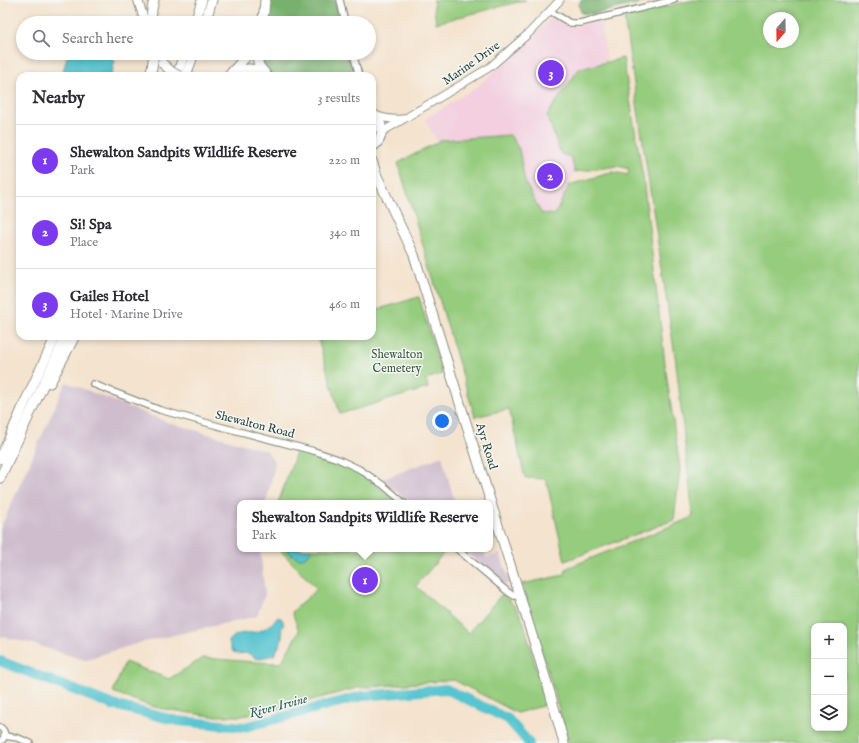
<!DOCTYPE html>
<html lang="en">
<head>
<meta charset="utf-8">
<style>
	body { margin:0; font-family:"IM FELL English",serif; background:#f2f2f3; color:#2b2b33 }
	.controls { position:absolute; right:12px; bottom:12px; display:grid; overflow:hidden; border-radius:8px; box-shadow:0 2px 6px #0003 }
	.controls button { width:36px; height:36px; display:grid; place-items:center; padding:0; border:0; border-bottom:1px solid #e1e1e2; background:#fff; color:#2b2b33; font:20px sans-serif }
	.compass { position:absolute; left:763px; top:12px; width:36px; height:36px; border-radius:50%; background:#fff; box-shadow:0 2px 6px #0003; rotate:200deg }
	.you { position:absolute; left:442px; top:421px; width:14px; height:14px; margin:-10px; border:3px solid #fff; border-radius:50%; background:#1a73e8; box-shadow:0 0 0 6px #1a73e833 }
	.badge { display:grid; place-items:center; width:26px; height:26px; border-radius:50%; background:#7c3aed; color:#fff; font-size:13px; font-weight:700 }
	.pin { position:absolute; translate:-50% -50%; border:2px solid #fff; box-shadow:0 1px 4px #0006 }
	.popup { position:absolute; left:237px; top:500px; width:256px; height:52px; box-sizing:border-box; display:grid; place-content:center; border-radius:8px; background:#fff; filter:drop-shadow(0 1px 3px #0005); font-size:13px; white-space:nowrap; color:#7c7c81 }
	.popup b { font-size:15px; color:#2b2b33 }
	.popup::after { content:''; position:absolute; left:50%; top:100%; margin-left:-8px; border:8px solid transparent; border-top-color:#fff }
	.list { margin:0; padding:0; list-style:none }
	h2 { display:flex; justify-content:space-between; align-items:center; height:52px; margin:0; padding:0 16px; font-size:17px }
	h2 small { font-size:13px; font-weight:400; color:#7c7c81 }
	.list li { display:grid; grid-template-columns:26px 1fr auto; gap:12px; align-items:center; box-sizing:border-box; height:72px; padding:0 16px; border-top:1px solid #e1e1e2 }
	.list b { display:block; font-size:15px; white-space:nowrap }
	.list p { margin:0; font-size:13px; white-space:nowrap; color:#7c7c81 }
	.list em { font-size:13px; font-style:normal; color:#7c7c81 }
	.icon { flex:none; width:22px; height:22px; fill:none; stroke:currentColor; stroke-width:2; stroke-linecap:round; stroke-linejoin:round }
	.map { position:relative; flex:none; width:859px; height:743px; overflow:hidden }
	.search { position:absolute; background:#fff; box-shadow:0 2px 6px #0003; left:16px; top:16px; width:360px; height:44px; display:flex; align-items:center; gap:10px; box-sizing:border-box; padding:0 14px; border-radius:22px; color:#7c7c81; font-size:15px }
	.panel { position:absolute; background:#fff; box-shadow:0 2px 6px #0003; left:16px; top:72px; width:360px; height:268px; border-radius:12px }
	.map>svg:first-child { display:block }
	.built { fill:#f3cfdf }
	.industrial { fill:#cfbdce }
	.green { fill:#96cc7e; stroke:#5a8459; fill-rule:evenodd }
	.forest { fill:#78b06d; stroke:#4c7650 }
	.water { fill:#58c4d0; stroke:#3c8082 }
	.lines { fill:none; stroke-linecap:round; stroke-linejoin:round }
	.river { stroke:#58c4d0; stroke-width:10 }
	.minor-casing { stroke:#8a9081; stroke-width:8 }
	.tertiary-casing { stroke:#8a9081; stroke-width:9 }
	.secondary-casing { stroke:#8a9081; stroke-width:10 }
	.primary-casing { stroke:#8a9081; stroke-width:11 }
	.trunk-casing { stroke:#8a9081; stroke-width:11 }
	.minor { stroke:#fff; stroke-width:5.5 }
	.tertiary { stroke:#fff; stroke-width:7 }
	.secondary { stroke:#fff; stroke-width:8 }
	.primary { stroke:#fff; stroke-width:9 }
	.trunk { stroke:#fff; stroke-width:9 }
	.primary-bridge-casing { stroke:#8a9081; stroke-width:11; stroke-linecap:butt }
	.primary-bridge { stroke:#fff; stroke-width:9 }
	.labels { text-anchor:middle; stroke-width:3; stroke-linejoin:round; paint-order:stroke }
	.street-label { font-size:12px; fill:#1f3d34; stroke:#f6f6f2 }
	.park-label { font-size:12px; fill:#375a43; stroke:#f6f6f2 }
	.water-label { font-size:13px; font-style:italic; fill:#2d5f5b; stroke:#f6f6f2 }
</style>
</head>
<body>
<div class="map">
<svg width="859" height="743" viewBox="0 0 859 743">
	<rect width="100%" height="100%" fill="#f6f6f2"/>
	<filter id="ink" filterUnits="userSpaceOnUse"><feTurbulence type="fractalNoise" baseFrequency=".025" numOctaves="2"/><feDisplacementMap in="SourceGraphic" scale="8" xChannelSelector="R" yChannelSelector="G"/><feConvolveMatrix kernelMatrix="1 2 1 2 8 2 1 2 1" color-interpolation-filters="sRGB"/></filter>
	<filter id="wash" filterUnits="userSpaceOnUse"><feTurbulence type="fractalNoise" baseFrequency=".012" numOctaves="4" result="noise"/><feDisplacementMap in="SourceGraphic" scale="16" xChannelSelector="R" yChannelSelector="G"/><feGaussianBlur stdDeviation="0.9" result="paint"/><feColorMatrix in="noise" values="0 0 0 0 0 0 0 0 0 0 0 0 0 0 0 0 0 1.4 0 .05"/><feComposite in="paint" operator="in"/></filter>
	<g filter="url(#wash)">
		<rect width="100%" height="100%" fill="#f4e3ce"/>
		<polygon class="built" points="553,17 568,27 600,22 607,62 579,69 571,157 575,172 555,215 541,213 525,182 519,149 510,135 441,140 437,142 425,119 477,87"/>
		<g class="industrial">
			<polygon points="66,382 167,422 267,451 275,463 266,503 240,503 240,549 260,549 265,594 257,616 139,643 84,660 30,643 0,636 0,529"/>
			<polygon points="442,456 455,503 410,503 383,479"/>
			<polygon points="463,549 483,549 486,558 500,554 510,582 505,585"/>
		</g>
		<g class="green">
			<polygon points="433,0 526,0 436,23"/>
			<path d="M693 0H859V743H569L522 584 564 575 567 568 693 517 676 363 624 17ZM769 18H793V42H769ZM814 626H844V728H814Z"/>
			<polygon points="623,58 643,177 666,372 680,468 674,520 565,561 546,479 525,478 509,409 475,417 398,163 441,140 510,135 519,149 525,182 541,213 555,215 569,185 613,172 628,175 629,169 618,166 575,172 571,157 561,154 547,115 579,69"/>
			<polygon points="419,297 442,374 426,379 428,388 340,414 317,336 372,336 372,311"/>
			<path d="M297 450C317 456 337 462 356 471 371 480 385 492 398 503H278Z"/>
			<path d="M279 549H447L416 586 468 633 502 594C514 604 518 609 524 623L546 705 517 713 454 680 357 688 266 712 242 716H211L170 710 150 706 113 692 125 662 169 679 203 658 255 662 281 663 299 631 292 612 317 589Z"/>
		</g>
		<g class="forest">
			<polygon points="269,0 335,0 341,23 265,23"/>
			<polygon points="581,0 654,0 593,14 581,13 579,5"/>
			<path d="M260 53H348L353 76H273C266 70 262 62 260 53Z"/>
		</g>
		<g class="water">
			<polygon points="68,53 107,53 115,60 111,76 62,76"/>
			<polygon points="285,549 311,549 311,552 309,554 303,558 298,558 291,554"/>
			<path d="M278 617 282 619C284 624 284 625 281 629 285 639 278 647 274 655 268 656 262 658 256 659 245 645 233 665 229 641 238 630 247 635 259 631 267 628 272 624 278 617Z"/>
		</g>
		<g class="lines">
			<polyline class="river" points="0,661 113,705 178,721 245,727 362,696 446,689 508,719 529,743"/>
		</g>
	</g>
	<g filter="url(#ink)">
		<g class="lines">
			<defs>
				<g id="minor">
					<polyline points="340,0 345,23"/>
					<polyline points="550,11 570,23 580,23 674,0"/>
					<polyline points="353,53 359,76"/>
					<polyline points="93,384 160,410 222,427 314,451 338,459 359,469 383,485 404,503"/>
					<polyline points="457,549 508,592 514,596 520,596"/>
					<path d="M0 727C6 731 6 738 0 742"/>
					<polyline points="5,736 18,738 30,743"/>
				</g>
				<g id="tertiary">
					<path d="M375 115C385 119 392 120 402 119"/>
					<polyline points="382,132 444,95 490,67 528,34 560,0"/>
				</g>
				<polyline id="secondary" points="138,0 145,23"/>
				<g id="primary">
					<polyline points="151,23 152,9 154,0"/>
					<polyline points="262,23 264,12 265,0"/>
					<polyline points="256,53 259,66 265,73"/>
					<polyline points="231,73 243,60 249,53"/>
					<path d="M228 76C244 67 252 66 267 76"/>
					<path d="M372 113C384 121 385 139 372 147"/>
					<polyline points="372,161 377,176 414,255 550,693 564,743"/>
				</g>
				<g id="trunk">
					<polyline points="195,23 202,0"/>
					<polyline points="205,23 212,0"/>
					<polyline points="149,76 152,68 154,53"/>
					<polyline points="177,76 184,53"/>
					<polyline points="186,76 194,53"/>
					<polyline points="50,383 75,336"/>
					<polyline points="0,459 26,400 56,336"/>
					<polyline points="0,478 66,336"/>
				</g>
			</defs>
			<use href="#minor" class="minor-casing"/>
			<use href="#tertiary" class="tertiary-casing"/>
			<use href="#secondary" class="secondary-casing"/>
			<use href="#primary" class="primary-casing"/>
			<use href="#trunk" class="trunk-casing"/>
			<use href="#minor" class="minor"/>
			<use href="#tertiary" class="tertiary"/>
			<use href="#secondary" class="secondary"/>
			<use href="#primary" class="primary"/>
			<use href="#trunk" class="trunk"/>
			<defs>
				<polyline id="primary-bridge" points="162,63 172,72 179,76"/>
			</defs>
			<use href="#primary-bridge" class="primary-bridge-casing"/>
			<use href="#primary-bridge" class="primary-bridge"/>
		</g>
	</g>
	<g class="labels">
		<g class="street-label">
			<text transform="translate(471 63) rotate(-35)" y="4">Marine Drive</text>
			<text transform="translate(255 424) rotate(14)" y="4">Shewalton Road</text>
			<text transform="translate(487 446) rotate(73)" y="4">Ayr Road</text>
		</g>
		<g class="park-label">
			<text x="397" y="358">Shewalton<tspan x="397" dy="14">Cemetery</tspan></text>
		</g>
		<g class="water-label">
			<text transform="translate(278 705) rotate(-15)" y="5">River Irvine</text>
		</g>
	</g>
</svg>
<div class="controls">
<button>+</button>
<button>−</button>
<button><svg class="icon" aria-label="layers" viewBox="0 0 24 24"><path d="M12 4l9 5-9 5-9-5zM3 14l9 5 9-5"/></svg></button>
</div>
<svg class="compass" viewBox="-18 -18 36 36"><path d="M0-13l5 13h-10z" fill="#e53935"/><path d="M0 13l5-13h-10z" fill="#7c7c81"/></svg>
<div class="you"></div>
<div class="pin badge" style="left:365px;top:580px">1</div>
<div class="popup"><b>Shewalton Sandpits Wildlife Reserve</b>Park</div>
<div class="pin badge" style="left:550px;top:176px">2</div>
<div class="pin badge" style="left:551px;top:73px">3</div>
<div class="search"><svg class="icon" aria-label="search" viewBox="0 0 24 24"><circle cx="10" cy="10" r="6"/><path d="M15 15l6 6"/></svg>Search here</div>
<section class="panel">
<h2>Nearby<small>3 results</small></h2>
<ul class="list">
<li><span class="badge">1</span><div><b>Shewalton Sandpits Wildlife Reserve</b><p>Park</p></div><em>220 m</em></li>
<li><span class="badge">2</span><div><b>Si! Spa</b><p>Place</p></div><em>340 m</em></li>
<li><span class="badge">3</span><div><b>Gailes Hotel</b><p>Hotel · Marine Drive</p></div><em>460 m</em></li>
</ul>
</section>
</div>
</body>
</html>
